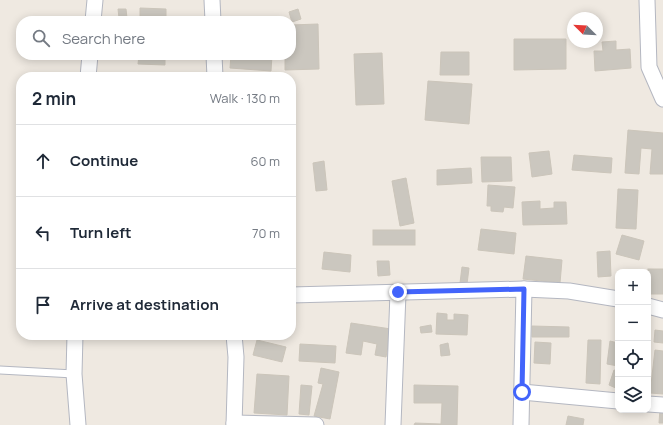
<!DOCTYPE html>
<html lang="en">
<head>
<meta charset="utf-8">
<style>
	body { margin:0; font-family:Manrope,sans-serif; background:#f6f6f7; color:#1f2937 }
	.controls { position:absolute; right:12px; bottom:12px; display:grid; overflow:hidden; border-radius:8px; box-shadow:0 2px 10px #0003 }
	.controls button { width:36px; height:36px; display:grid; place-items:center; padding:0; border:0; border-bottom:1px solid #e0e1e3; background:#fff; color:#1f2937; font:20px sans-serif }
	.compass { position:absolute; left:567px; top:12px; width:36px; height:36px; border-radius:50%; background:#fff; box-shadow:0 2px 10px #0003; rotate:294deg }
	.stop { position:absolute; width:12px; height:12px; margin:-9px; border:3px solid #4264fb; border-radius:50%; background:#fff }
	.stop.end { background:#4264fb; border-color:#fff; box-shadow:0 1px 4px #0008 }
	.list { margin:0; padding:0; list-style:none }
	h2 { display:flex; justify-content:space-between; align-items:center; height:52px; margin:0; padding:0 16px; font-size:17px }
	h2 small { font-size:13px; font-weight:400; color:#747a83 }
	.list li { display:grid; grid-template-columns:26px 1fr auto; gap:12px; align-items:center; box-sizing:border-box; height:72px; padding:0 16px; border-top:1px solid #e0e1e3 }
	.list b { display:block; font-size:15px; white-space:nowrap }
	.list em { font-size:13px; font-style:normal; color:#747a83 }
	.icon { flex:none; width:22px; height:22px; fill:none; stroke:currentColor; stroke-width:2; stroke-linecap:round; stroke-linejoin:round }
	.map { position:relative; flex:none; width:663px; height:425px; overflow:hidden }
	.search { position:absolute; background:#fff; box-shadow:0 2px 10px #0003; left:16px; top:16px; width:280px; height:44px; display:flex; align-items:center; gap:10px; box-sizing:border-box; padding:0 14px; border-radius:16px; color:#747a83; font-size:15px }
	.panel { position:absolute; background:#fff; box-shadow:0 2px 10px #0003; left:16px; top:72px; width:280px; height:268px; border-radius:16px }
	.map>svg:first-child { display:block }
	.building { fill:#cbc7bf; stroke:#cbc5ba }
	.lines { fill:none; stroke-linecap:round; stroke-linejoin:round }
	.service-casing { stroke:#b4b7c1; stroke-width:9 }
	.minor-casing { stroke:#b4b7c1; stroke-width:17 }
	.service { stroke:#fff; stroke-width:7 }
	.minor { stroke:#fff; stroke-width:15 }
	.route { stroke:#4264fb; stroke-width:5 }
</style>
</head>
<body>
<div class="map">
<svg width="663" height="425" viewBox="0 0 663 425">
	<rect width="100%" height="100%" fill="#efe9e1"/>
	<g class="building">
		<polygon points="140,8 166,9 166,21 140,21"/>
		<polygon points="118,9 126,9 127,18 119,18"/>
		<polygon points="298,9 301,19 292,22 289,12"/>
		<polygon points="318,24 319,69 285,70 285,55 291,55 291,25"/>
		<polygon points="514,39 566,39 566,69 514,70"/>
		<polygon points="616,41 616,50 630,49 631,68 595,71 594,51 603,51 602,42"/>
		<polygon points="441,52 469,52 469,75 440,75"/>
		<polygon points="382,53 384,104 356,105 354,54"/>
		<polygon points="139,55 165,55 165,65 138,64"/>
		<polygon points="231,55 272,55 271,71 230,68"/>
		<polygon points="428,81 472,84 469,124 425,120"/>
		<polygon points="628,130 663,133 663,174 650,174 652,149 641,148 639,174 625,173"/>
		<polygon points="549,151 552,174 532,177 529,153"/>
		<polygon points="574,155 612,158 611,173 572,170"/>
		<polygon points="481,157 511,157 512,181 482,182"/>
		<polygon points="324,161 327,190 316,191 313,163"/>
		<polygon points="471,168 472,183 437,185 437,170"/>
		<polygon points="406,178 414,223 400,226 392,181"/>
		<polygon points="488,185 515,187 513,208 504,207 503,212 491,211 491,206 487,206"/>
		<polygon points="618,189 638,190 636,229 616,228"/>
		<polygon points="540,201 540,209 554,208 554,202 566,202 567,224 523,225 522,202"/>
		<polygon points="481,229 516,233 514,254 478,250"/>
		<rect x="373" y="230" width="42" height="15"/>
		<polygon points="622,235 644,241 639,260 616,254"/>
		<polygon points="610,251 611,276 598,277 597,252"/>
		<polygon points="324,252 351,255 350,272 322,269"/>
		<polygon points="526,256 562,260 560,283 523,279"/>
		<polygon points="377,261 389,261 390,275 378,276"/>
		<polygon points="462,267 469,268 467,284 460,283"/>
		<rect x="648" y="269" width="15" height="25"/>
		<polygon points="437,313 447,314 447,320 454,320 454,314 468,315 467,335 436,334"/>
		<polygon points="351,323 391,329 386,357 375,355 377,344 363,341 361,355 346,353"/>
		<polygon points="431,325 432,332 421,333 420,327"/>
		<polygon points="532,326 569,327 569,337 532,337"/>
		<polygon points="655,330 663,331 663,343 654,342"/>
		<polygon points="257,340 286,347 282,362 253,355"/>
		<polygon points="588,340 601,340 600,384 586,383"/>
		<polygon points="610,341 618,343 618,366 607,364"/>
		<polygon points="535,342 551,343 550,364 534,363"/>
		<polygon points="448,343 450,355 441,356 440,345"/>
		<polygon points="300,344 336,346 335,363 299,361"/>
		<polygon points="655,350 663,351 663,394 650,393"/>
		<polygon points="321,368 339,372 330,419 314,416 323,384 318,383"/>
		<polygon points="614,370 618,371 618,389 609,385"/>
		<polygon points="257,374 289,376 287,415 254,413"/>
		<polygon points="301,385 312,386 309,415 299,414"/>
		<polygon points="414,385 458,386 457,425 414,425 415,423 441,424 442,403 414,403"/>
		<polygon points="660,409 663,409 663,423 659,423"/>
		<polygon points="568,416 584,419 583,425 566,425"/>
	</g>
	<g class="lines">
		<defs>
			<polyline id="service" points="0,370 74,374"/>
			<g id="minor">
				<polyline points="212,0 213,21"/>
				<polyline points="647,0 649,67 663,99"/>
				<polyline points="93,21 95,0"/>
				<polyline points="214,55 215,77"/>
				<polyline points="88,77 90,55"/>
				<polyline points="524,289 569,291 618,299"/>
				<polyline points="291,295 524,289 521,425"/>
				<polyline points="648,306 663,310"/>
				<polyline points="75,335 74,374 78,425"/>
				<polyline points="522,392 618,401"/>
				<polyline points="648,404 663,405"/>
				<polyline points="234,423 316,425"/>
				<polyline points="234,425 236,357 234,335"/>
				<polyline points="393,425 398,293"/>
			</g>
		</defs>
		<use href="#service" class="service-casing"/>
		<use href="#minor" class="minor-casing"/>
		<use href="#service" class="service"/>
		<use href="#minor" class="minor"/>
	</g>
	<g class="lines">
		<polyline class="route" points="398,292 524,289 522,392"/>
	</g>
</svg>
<div class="controls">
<button>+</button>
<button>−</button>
<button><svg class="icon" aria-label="locate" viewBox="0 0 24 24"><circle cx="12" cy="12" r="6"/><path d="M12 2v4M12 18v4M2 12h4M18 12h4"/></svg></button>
<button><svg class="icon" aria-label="layers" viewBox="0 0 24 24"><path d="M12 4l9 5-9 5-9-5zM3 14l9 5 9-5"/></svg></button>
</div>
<svg class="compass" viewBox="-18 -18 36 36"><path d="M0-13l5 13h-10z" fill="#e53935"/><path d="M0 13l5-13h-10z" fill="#747a83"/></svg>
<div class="stop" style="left:522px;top:392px"></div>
<div class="stop end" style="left:398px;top:292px"></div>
<div class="search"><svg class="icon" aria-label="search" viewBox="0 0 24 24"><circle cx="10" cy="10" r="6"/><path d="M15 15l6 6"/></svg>Search here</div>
<section class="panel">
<h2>2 min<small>Walk · 130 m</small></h2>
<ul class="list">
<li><svg class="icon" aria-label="ahead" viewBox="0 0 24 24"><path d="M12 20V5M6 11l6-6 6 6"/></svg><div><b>Continue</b></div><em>60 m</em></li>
<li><svg class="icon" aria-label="left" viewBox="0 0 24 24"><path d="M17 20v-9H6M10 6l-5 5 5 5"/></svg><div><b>Turn left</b></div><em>70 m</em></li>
<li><svg class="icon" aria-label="arrive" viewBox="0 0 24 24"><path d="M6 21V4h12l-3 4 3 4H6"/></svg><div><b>Arrive at destination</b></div></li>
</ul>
</section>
</div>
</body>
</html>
